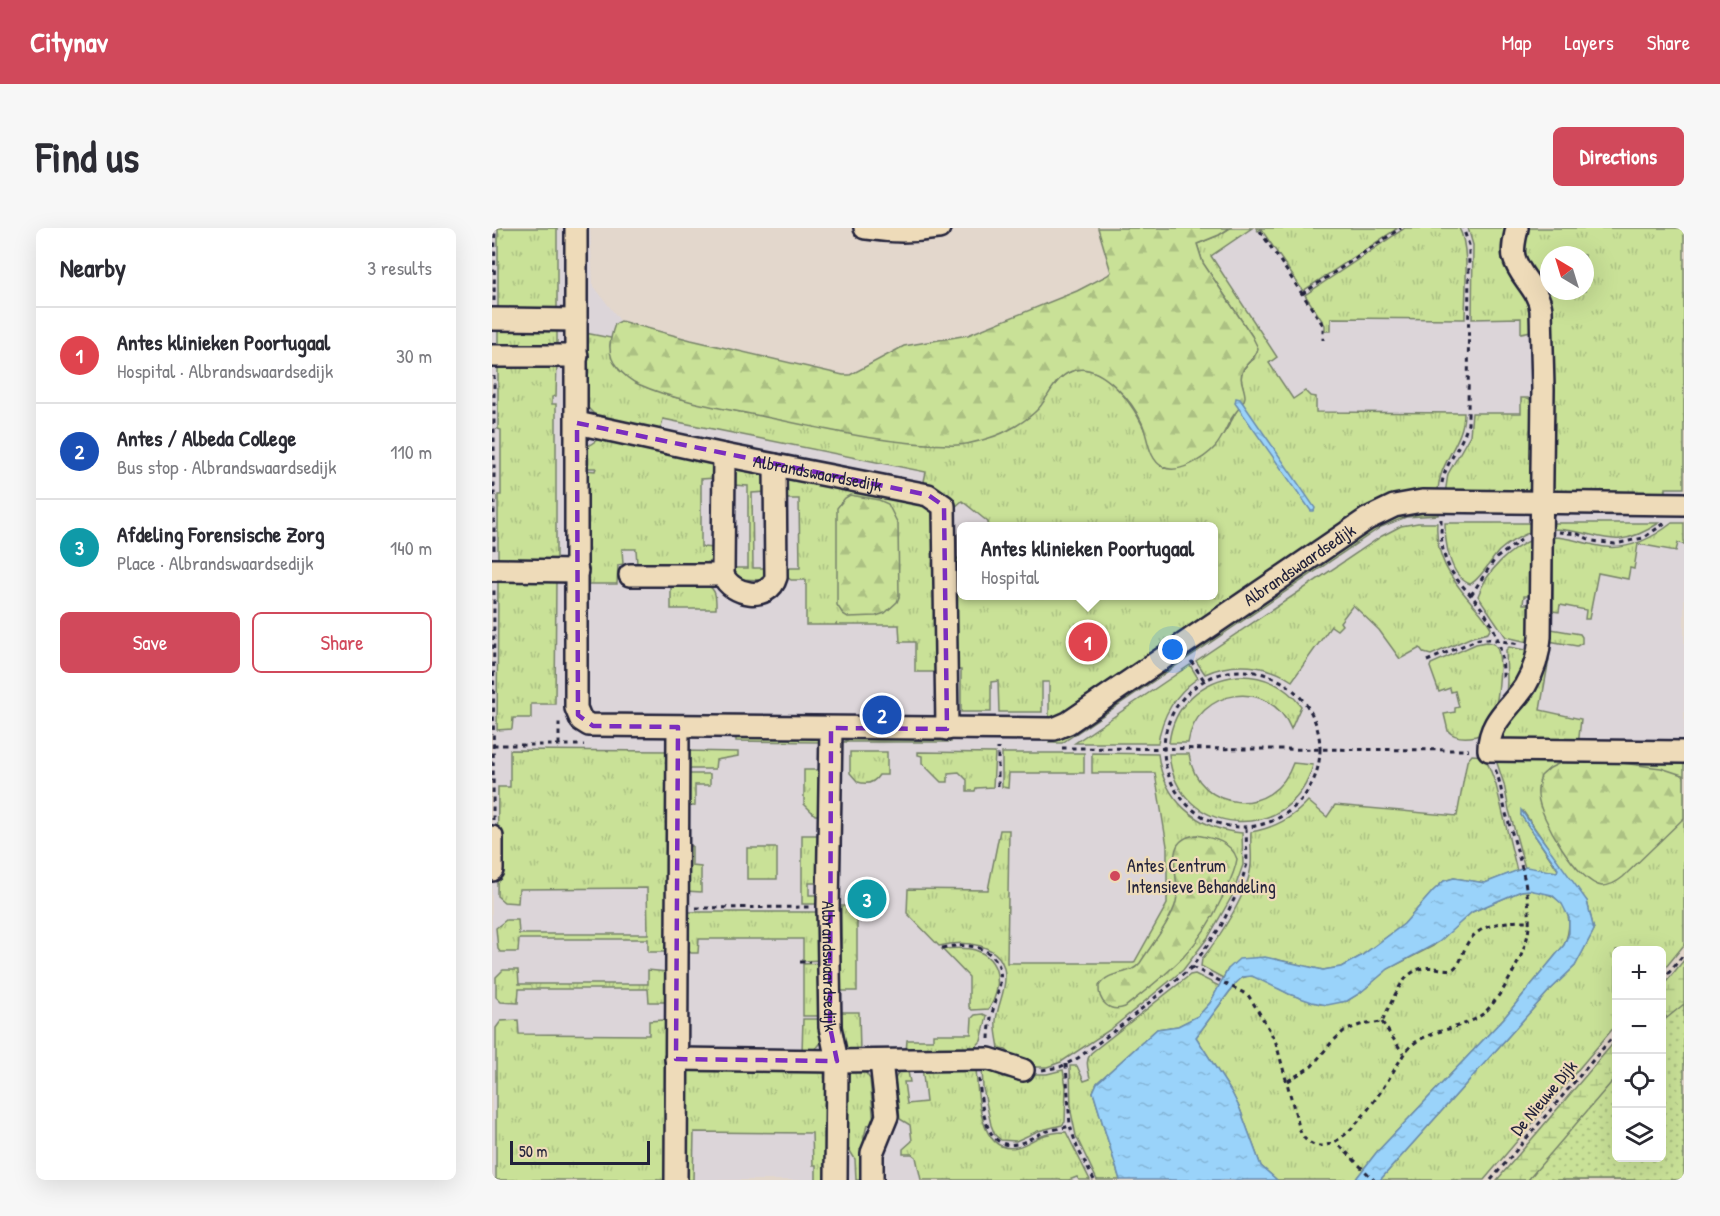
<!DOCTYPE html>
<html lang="en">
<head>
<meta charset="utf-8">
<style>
	body { margin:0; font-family:"Patrick Hand",sans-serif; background:#f7f7f7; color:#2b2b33 }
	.controls { position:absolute; right:18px; bottom:18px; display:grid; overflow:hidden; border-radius:9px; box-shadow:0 6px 24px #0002 }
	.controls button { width:54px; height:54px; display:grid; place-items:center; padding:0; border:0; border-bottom:2px solid #e1e1e2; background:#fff; color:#2b2b33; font:30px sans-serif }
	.compass { position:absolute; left:1048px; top:18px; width:54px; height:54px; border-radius:50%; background:#fff; box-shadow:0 6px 24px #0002; rotate:322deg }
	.scale { position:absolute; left:18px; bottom:15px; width:140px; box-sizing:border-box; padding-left:6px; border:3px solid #22223b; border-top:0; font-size:16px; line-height:21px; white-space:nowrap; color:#22223b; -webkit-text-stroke:4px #eedbb9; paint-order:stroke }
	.you { position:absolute; left:681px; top:422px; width:21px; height:21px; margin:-15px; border:4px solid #fff; border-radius:50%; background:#1a73e8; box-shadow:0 0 0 9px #1a73e833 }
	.badge { display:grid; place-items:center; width:39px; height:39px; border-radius:50%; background:#d1495b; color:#fff; font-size:20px; font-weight:700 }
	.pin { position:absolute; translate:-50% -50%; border:3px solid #fff; box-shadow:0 2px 6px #0006 }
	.popup { position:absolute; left:465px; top:294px; width:261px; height:78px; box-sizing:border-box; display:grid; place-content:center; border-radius:9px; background:#fff; filter:drop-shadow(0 2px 4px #0005); font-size:20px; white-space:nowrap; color:#7c7c81 }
	.popup b { font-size:22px; color:#2b2b33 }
	.popup::after { content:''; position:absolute; left:50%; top:100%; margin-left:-12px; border:12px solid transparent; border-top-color:#fff }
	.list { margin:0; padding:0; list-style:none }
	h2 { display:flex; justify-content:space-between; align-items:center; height:78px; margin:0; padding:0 24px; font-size:26px }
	h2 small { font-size:20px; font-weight:400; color:#7c7c81 }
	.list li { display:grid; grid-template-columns:39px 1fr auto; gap:18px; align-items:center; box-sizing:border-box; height:96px; padding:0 24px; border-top:2px solid #e1e1e2 }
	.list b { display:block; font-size:22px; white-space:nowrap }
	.list p { margin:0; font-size:20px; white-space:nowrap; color:#7c7c81 }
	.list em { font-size:20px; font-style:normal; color:#7c7c81 }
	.actions { display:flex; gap:12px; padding:18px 24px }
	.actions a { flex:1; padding:14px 0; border:2px solid #d1495b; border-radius:9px; text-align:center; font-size:21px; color:#d1495b }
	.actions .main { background:#d1495b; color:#fff }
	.icon { flex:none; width:33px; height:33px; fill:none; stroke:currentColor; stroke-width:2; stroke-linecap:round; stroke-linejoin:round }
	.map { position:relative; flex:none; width:1192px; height:952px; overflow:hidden; border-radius:9px }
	header { display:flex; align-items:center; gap:36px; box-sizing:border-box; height:84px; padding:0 30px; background:#d1495b; color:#fff }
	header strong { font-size:28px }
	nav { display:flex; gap:33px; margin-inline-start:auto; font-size:21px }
	.intro { display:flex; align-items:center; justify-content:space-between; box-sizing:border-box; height:144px; padding:0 36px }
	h1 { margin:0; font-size:42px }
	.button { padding:15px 27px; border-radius:9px; background:#d1495b; color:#fff; font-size:21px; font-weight:700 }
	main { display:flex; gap:36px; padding:0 36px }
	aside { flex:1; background:#fff; border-radius:9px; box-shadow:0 6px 24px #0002 }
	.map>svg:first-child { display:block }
	.built { fill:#dcd5d9; fill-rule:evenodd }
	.grass { fill:url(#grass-tufts); stroke:#768269; stroke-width:1.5; fill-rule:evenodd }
	.forest { fill:url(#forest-firs); stroke:#768269; stroke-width:1.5 }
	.wetland { fill:url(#wetland-marsh); stroke:#768269; stroke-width:1.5 }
	.park { fill:url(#park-dots); stroke:#768269; stroke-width:1.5 }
	.water { fill:url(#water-ripples); stroke:#6a8cae; stroke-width:1.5 }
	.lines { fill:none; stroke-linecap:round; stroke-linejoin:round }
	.minor-casing { stroke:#22223b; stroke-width:26 }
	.path { stroke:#22223b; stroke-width:3; stroke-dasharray:4.5 4.5; stroke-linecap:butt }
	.minor { stroke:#eedbb9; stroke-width:21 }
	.marked { fill:none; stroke:#7b2cbf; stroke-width:4.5; stroke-dasharray:12 8; stroke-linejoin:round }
	.poi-dot { fill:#d1495b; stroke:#eedbb9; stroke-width:2 }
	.labels { text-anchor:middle; stroke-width:4.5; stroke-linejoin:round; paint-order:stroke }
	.street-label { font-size:18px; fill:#22223b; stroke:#eedbb9 }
	.poi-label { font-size:18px; fill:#22223b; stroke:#eedbb9; text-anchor:start }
</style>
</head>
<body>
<header>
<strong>Citynav</strong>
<nav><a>Map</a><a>Layers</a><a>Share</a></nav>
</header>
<div class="intro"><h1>Find us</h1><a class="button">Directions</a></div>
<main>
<aside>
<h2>Nearby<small>3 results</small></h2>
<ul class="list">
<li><span class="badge" style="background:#e0444e">1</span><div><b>Antes klinieken Poortugaal</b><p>Hospital · Albrandswaardsedijk</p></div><em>30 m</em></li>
<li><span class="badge" style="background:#1a4fb4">2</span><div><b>Antes / Albeda College</b><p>Bus stop · Albrandswaardsedijk</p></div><em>110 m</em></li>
<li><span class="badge" style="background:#0f9aa8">3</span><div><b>Afdeling Forensische Zorg</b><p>Place · Albrandswaardsedijk</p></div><em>140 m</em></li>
</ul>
<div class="actions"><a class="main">Save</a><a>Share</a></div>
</aside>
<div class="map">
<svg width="1192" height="952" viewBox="0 0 1192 952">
	<defs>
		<pattern id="grass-tufts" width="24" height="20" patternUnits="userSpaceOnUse" patternTransform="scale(1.5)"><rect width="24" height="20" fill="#c9e197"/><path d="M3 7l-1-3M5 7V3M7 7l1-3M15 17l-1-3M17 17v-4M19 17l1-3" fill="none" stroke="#acc183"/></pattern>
		<pattern id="forest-firs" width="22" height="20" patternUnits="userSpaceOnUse" patternTransform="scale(1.5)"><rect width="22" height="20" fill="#c9e197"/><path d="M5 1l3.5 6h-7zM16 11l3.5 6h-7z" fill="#acc183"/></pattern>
		<pattern id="wetland-marsh" width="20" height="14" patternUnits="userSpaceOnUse" patternTransform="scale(1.5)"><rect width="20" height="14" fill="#c9e197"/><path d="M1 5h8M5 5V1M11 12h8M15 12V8" fill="none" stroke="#acc183"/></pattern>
		<pattern id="park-dots" width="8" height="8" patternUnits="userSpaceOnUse" patternTransform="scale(1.5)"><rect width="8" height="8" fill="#c9e197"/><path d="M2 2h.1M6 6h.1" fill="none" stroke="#acc183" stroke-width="1.8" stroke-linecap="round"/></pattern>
		<pattern id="water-ripples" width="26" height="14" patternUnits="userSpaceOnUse" patternTransform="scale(1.5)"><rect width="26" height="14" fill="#9ad3fa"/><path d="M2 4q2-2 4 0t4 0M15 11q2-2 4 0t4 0" fill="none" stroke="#84b5d7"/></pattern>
	</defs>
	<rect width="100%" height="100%" fill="#e3d7cc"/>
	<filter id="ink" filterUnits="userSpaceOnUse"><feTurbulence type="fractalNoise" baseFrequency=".0167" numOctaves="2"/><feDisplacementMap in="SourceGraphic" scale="12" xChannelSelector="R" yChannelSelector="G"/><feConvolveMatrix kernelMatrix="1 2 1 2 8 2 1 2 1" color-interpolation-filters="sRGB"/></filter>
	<g filter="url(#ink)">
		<path class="built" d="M0 0H98L101 57 129 94 338 150 364 151 511 107 712 0H1192V677L1124 722 962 952H0ZM1057 27H1093V63H1057ZM470 298H722V368H470Z"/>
		<g class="grass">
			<rect x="6" y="0" width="59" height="84"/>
			<path d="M738 0H760L719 28 785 129 777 135 801 171 813 163 818 168 824 169V184L972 185C972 215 946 234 946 265L924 266 571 488 557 493V454H550V484H507L506 453 499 454V484H469V442H459L461 335 470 327V368H722V298H496V294L470 273 463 279 439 260 431 258 434 244 171 191 168 204 107 191 96 180H92L93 105 119 110 118 118 127 142 144 155 182 169 253 185 519 200C529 194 541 187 548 178 556 167 561 156 571 148 606 122 644 179 654 206L711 229C728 215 746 186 751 164 752 159 751 160 750 155 747 144 754 137 762 131L760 108 711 35 705 16 727 7Z"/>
			<polygon points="764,0 906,0 811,63 769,1 766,3"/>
			<path d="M913 0H967C978 19 973 67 973 91L839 90V103H833V97L813 67Z"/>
			<polygon points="976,0 1018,0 1042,77 1039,103 1029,105 1029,90 980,91 981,17"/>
			<path d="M1032 0H1192V260H1174V266H1061V151L1031 34ZM1057 27H1093V63H1057Z"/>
			<polygon points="6,99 65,99 65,124 9,120 6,115"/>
			<polygon points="65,133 64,168 60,169 60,176 64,176 64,338 6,333 6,267 9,267 9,202 6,201 6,138"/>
			<polygon points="1029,170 1036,170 1041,173 1042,264 953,266 956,246 978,207 980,185 1029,185"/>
			<path d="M108 210 220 234 223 239 224 250 209 251V319L224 320C223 325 222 329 218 333 211 339 157 336 145 336L144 321H130L131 336 126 337 125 356H92V242L103 243 104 240H92V218H96Z"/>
			<polygon points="245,238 268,241 275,247 275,264 260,265 261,340 276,340 276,346 271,352 247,351 243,347 241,340 256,340 256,258 241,257 241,244"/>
			<polygon points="298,249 437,275 446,283 446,444 423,444 423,414 408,414 407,397 345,397 344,395 344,397 314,397 314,352 299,352 294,348 293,340 308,340 307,271 293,271 293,254"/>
			<polygon points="946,281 946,287 914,289 889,299 570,515 557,515 557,509 871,304 905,286"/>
			<path d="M926 295H945C943 328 958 350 979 374 986 382 994 390 999 400L996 405 980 409 939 427 932 425 928 420 908 431 887 402 861 377 848 394 850 397 845 402 839 398 800 453C775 436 741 433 713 446L704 433 890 308 909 298Z"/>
			<path d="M953 295H1041V303C1029 308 1017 314 1007 323 999 332 987 353 978 356 957 348 953 314 953 295Z"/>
			<path d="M1061 295H1167C1118 327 1109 302 1061 301Z"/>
			<path d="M1180 295H1192V316L1186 315 1184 323 1146 316 1142 341 1138 340 1136 351 1106 345 1097 391H1093L1094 382 1068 377 1067 384 1061 383V309C1076 309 1087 314 1102 317 1131 325 1157 313 1180 295Z"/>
			<path d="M1041 311V368H1032L1031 376H1041L1040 413 1036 414 1014 409 986 368C995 342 1017 322 1041 311Z"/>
			<polygon points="64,347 63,476 39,476 39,490 21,490 20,501 5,502 6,353 10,348"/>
			<path d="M179 356 215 357C225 362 224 371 224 381H179Z"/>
			<polygon points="1059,401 1088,406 1090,409 1090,415 1085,418 1057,413 1057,402"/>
			<path d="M994 414C997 415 1001 415 1003 417 1012 425 1006 472 1002 483 1000 490 995 498 992 505 982 510 964 512 956 503L952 486 963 484V480L967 479 963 463 959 464 958 460 947 464 938 439 939 436 984 416Z"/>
			<polygon points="1017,419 1038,423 1039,427 1014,470 1015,452 1014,422"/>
			<polygon points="1053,430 1057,431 1048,482 1089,491 1086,518 1010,517 1003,509"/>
			<path d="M698 437 706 450C683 466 670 487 666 515H583Z"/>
			<path d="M746 448C772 447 794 458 809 478L799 501C778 449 704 460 696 515H677C681 478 709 452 746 448Z"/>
			<polygon points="244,508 324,508 330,514 244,513"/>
			<polygon points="360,509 459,509 459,514 352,514"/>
			<polygon points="18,522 178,523 177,721 174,724 156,724 156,711 27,711 26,724 8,724 6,721 4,700 14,692 26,692 27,706 156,706 155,660 27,661 26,675 12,674 5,668 6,559 18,559"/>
			<polygon points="191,523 246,524 246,528 224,532 223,541 194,541"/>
			<path d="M358 524H395V547H387C382 555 375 557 366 554L358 545Z"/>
			<polygon points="426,524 503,525 501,559 484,560 483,563 475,563 475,552 467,544 456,545 456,554 449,554 430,535 430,528 426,527"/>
			<polygon points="510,525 592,525 592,545 517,545 516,560 510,559"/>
			<path d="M600 525 666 526C671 571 704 601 750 605L751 637 740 668 717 708 691 742 619 801 569 834 555 839H540L526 833 514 822 507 821C506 811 503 803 504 793 505 778 514 763 513 748 512 714 471 712 447 718L415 685 416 661 496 662 508 602H517L515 735H642L675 676V618L663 545H600Z"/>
			<path d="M677 526H697C705 585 782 591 801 535L821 537C800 618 684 610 677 526Z"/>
			<path d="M980 527 993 528 1004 557 1025 643 993 655 962 650 952 653 941 663 912 696 869 728 849 739 831 742 783 731 736 741 731 750 709 738 710 731C727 710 757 664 759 637 760 626 758 615 759 604 782 600 801 590 816 573L835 589 843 577 965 588 975 533Z"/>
			<polygon points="1192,528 1192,717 1170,744 1170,722 1124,722 1124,797 992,952 888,952 1056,764 1083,738 1102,702 1095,673 1079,653 1031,583 1029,587 1066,642 1065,644 1033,640 1017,582 1012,556 1003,529"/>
			<polygon points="312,542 330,542 330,587 323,587 312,576"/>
			<polygon points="194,546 218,546 218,557 203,557 203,578 194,578"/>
			<polygon points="326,603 330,603 330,655 317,655 317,667 330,667 330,676 310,676 310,607 326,607"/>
			<polygon points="194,618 200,618 200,638 209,639 209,664 194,663"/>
			<rect x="255" y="620" width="30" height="31"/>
			<path d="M1037 662C1071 665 1085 685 1072 717L1012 790 884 925 863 952H785L769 938 748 881 740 865 704 809 747 751 756 748 766 749 797 766 828 776 855 773 868 765 896 741 941 718 980 684 1029 663Z"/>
			<rect x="349" y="678" width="16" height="85"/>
			<polygon points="194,684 330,684 330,732 311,733 311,711 207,711 206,725 199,725 194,720"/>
			<path d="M450 721C461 720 473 719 483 722 510 731 510 760 497 781L480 782 477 779V749Z"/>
			<polygon points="330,735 330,788 311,788 311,736"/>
			<polygon points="11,742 26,742 27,756 156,756 156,742 175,744 175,774 157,774 156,761 27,761 26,775 9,774 4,769 4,749"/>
			<path d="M703 746 727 758 718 775 706 788 686 798 665 801 605 855 601 864 628 952H605L584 908 579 884 578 838H585L592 853 598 851C597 841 592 835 599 825L698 747Z"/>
			<polygon points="349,784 367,784 368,824 359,823 351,818"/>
			<polygon points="491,786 495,788 489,813 480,823 414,824 415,812 441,812 441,806 479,806 480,790 483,787"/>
			<path d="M311 791H330C330 810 334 822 310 824Z"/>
			<polygon points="26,792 27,806 157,807 157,793 171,792 176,796 177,952 4,952 4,800 9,793"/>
			<path d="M415 838 418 854H412L415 876 434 874 430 838H484C485 863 487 928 525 919 533 917 539 913 547 909 555 906 566 904 574 904L598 952H587L585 949 577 952H429L424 929 420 926H411V921L420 913 418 897 408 891 403 851 408 841Z"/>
			<polygon points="490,840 506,844 511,849 517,850 534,846 555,846 571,842 574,858 573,894 570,897 546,903 524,913 509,912 503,907 499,897 491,860"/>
			<polygon points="192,841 335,841 338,952 324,952 324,937 321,937 320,905 202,904 201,952 190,952"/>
			<polygon points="371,841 378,851 382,896 375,897 372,909 371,952 364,952 363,931 353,915 353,844"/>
		</g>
		<g class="forest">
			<path d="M606 0H738L727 7 705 16 711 35 760 108 766 120C764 131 755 133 751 142 746 152 753 159 753 169 752 176 745 182 741 188 734 198 731 210 723 219 713 230 686 247 671 239 656 231 656 209 650 195 641 174 609 136 584 142 564 146 558 167 547 180 535 193 514 205 497 210 485 214 469 218 457 217 393 216 331 201 269 188 228 180 184 173 146 156 139 153 130 145 125 139 114 127 118 110 123 96L129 93 199 112 351 147H358L412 118 476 107 585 63 616 47 619 44Z"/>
			<polygon points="358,267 387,272 396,276 406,296 407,369 405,374 393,385 384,388 356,389 351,386 345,377 345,280 353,270"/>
			<path d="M1114 533 1169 540 1190 547 1192 549V590L1131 649C1125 654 1119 658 1110 658 1087 656 1047 589 1046 567 1045 560 1047 554 1049 548L1058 540 1070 534Z"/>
			<path d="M704 607C720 610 739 613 745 631 743 645 736 657 730 670 705 724 678 743 633 779 618 785 606 774 607 758 617 741 637 749 648 735 658 719 680 691 684 674 690 651 667 612 704 607Z"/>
		</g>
		<g class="wetland">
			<polygon points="1192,732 1192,809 1170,784 1170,759"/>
			<polygon points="1124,812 1124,930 1170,930 1192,952 1005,952"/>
		</g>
		<polygon class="park" points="1192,776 1192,952 1036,952 1124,849 1124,930 1170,930 1170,794"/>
		<g class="water">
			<polygon points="744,170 748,171 823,280 822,283 819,283 743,175"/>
			<polygon points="1029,582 1095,673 1102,702 1083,738 1056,764 888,952 863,952 884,925 1012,790 1072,717 1077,705 1077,690 1070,676 1060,667 1037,662 1029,663 980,684 947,714 896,741 868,765 855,773 835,777 820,774 797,766 760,748 751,749 743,756 704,809 740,865 748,881 769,938 785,952 628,952 601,864 605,855 665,801 686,798 706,788 718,775 736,741 747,731 773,729 831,742 849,739 869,728 912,696 941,663 952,653 962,650 993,655 1034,639 1065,644 1066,641 1029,587"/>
		</g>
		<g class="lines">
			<defs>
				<g id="minor">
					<path id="s1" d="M84 0V480L89 492 97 497 562 501 576 495 875 291 902 278 930 273 1192 276"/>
					<path d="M373 0C398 4 422 4 447 0"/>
					<path d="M1025 0C1023 10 1020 20 1022 29 1027 49 1047 61 1049 82L1051 161 1048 409C1047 426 1042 443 1033 458 1019 479 996 494 997 522L1192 524"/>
					<polyline points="0,91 84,92"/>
					<polyline points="0,128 85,128"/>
					<path id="s2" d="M85 195 232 227 436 267 452 278 455 501"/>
					<path d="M232 227 231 347C240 368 277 374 284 349L283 237"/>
					<polyline points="0,342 85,343"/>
					<polyline points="138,347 231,347"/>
					<path id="s3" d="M339 500 336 679 338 799 345 833 344 952"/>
					<polyline points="0,609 0,642"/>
					<polyline points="184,831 345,833 497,831 531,842"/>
					<polyline points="184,952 186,499"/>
					<polyline points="380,952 380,925 395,888 389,833"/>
				</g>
			</defs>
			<use href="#minor" class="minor-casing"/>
			<g class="path">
				<polyline points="768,3 831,97 831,112"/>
				<polyline points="810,66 909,0"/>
				<polyline points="2,73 3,0"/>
				<path d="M950 255C954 233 970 218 976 196L977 17 971 0"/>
				<path d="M949 291C949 307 949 323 956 337 962 350 973 360 982 371 1003 395 1012 420 1011 453"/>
				<polyline points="1067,304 1086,306 1101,313 1123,316 1151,310 1173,295"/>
				<polyline points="2,322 2,148"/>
				<polyline points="979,367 1003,331 1029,312"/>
				<polyline points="699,433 712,452"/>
				<polyline points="935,433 987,411 998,411 1027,416"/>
				<circle cx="750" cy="521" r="78"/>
				<polyline points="1,517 92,517"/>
				<polyline points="67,517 67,491"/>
				<polyline points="570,520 977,522"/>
				<polyline points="506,558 506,520"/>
				<polyline points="1,592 2,361"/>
				<polyline points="204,680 318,679"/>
				<path d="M450 720C463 717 479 716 492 722 521 738 504 766 499 790 498 797 497 805 497 813"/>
				<polyline points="308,734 318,734"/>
				<path d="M700 739 756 767 760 773 777 801 784 815 809 906C841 952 896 852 910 829 925 802 961 804 985 790 997 783 1004 771 1012 760 1022 743 1032 725 1036 706 1042 673 1025 621 1015 589 1010 573 1010 557 1003 541"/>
				<polyline points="1170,753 1192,726"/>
				<polyline points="890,794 911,825"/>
				<polyline points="574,836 578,898 585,919 602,952"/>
				<polyline points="550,842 568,839 586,830 630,797 700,739 729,698 747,661 755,636 754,599"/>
				<path d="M487 851C489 874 492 923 524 916 532 915 538 910 546 907 555 902 567 901 578 898"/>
				<path d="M796 853 820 838 839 815 852 803 868 797 890 794C900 775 909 743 932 740 942 738 951 743 961 741 970 735 970 725 975 716 987 695 1015 693 1036 693"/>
				<polyline points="848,918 882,952"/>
				<polyline points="999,952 1124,805"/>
			</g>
			<use href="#minor" class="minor"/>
		</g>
	</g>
	<path class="marked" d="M85 195 436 267 452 278 455 501 339 500 338 799 345 833 184 831 186 499 101 498 86 487Z"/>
	<circle class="poi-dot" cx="623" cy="648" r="6"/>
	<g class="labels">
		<g class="street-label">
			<text dy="6" stroke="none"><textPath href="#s2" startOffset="246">Albrandswaardsedijk</textPath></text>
			<text dy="6" stroke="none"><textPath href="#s1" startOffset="1263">Albrandswaardsedijk</textPath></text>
			<text dy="6" stroke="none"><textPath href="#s3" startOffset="238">Albrandswaardsedijk</textPath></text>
			<text transform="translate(1052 870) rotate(-50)" y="6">De Nieuwe Dijk</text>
		</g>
		<g class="poi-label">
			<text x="635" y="644">Antes Centrum<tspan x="635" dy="21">Intensieve Behandeling</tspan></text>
		</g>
	</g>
</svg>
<div class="controls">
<button>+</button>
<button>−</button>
<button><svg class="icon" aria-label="locate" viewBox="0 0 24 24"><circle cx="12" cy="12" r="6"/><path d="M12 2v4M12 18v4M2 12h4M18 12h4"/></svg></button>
<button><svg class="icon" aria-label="layers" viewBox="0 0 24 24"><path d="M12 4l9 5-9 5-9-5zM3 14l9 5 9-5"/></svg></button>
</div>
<svg class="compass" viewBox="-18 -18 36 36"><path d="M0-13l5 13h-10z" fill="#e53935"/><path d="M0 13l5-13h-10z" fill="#7c7c81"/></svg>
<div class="scale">50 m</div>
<div class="you"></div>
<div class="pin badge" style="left:596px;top:414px;background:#e0444e">1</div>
<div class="popup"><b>Antes klinieken Poortugaal</b>Hospital</div>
<div class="pin badge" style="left:390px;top:487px;background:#1a4fb4">2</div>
<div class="pin badge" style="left:375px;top:671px;background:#0f9aa8">3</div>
</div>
</main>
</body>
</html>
